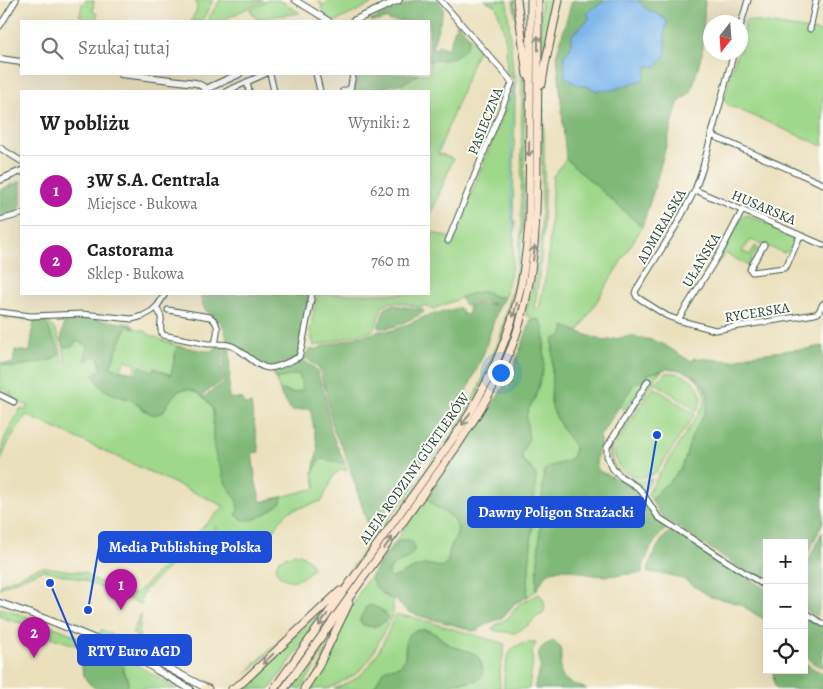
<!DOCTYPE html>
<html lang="pl">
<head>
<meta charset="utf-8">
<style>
	body { margin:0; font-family:Alegreya,serif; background:#f2f2f2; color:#202124 }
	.controls { position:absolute; right:15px; bottom:15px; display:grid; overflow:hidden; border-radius:0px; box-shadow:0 5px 20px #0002 }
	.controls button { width:45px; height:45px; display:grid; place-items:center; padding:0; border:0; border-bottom:1px solid #e0e0e0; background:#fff; color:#202124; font:25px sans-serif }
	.compass { position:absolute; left:703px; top:15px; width:45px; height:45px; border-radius:50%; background:#fff; box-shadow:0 5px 20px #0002; rotate:197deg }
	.you { position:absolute; left:500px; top:372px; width:18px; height:18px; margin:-12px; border:4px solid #fff; border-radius:50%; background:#1a73e8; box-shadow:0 0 0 8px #1a73e833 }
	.badge { display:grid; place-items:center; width:32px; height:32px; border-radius:50%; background:#b5179e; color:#fff; font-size:16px; font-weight:700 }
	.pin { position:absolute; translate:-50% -41px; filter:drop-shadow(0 1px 2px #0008) }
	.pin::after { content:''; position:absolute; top:26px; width:18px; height:15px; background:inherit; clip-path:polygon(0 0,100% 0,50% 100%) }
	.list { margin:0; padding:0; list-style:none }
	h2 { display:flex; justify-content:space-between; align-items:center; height:65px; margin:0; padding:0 20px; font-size:21px }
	h2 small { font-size:16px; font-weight:400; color:#757577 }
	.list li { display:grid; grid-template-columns:32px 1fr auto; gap:15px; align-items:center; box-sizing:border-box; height:70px; padding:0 20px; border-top:1px solid #e0e0e0 }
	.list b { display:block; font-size:19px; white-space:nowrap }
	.list p { margin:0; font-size:16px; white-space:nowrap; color:#757577 }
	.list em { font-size:16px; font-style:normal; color:#757577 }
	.icon { flex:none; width:28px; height:28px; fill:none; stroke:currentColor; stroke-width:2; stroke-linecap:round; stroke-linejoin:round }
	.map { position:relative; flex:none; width:823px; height:689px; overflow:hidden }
	.search { position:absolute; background:#fff; box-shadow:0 5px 20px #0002; left:20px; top:20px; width:410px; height:55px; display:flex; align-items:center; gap:12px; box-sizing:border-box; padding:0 18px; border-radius:0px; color:#757577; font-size:19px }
	.panel { position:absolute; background:#fff; box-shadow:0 5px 20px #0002; left:20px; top:90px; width:410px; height:205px; border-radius:0px }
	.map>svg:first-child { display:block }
	.green { fill:#9fd88b; stroke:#5f8a60; fill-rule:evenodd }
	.forest { fill:#7fb877; stroke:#4f7a56 }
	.water { fill:#78b4ea; stroke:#4c788f }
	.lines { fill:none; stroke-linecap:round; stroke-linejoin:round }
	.stream { stroke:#78b4ea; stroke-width:1 }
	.minor-casing { stroke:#3d5548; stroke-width:7 }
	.tertiary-casing { stroke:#3d5548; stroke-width:8 }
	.secondary-casing { stroke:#3d5548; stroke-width:9 }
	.minor { stroke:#fff; stroke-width:5 }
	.tertiary { stroke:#fff; stroke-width:6 }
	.secondary { stroke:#fce5cf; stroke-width:7 }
	.oneway { stroke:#8e9182 }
	.labels { text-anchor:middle; stroke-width:4; stroke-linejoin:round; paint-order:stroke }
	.street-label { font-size:14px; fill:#1f3d34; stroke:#fdfcf7 }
	.leader { fill:none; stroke:#1d4ed8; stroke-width:2 }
	.callout-dot { fill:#1d4ed8; stroke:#fdfcf7; stroke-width:2 }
	.callout { fill:#1d4ed8; stroke:#1d4ed8; stroke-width:2 }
	.callout-label { font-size:15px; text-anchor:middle; font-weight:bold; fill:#fff }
</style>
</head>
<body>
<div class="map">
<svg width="823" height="689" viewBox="0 0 823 689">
	<rect width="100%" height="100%" fill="#fdfcf7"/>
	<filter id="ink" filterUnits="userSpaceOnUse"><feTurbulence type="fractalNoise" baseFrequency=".02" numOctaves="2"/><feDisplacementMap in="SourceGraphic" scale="10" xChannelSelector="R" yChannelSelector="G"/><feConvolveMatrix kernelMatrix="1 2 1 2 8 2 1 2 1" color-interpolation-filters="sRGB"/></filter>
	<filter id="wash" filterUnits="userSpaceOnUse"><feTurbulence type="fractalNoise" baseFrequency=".0096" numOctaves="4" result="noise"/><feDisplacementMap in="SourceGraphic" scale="20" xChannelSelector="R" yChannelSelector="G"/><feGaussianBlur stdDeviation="1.12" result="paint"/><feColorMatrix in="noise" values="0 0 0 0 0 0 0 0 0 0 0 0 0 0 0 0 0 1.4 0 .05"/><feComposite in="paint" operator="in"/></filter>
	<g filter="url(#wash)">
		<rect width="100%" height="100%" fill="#eae0bc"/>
		<g class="green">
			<polygon points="86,0 94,1 93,11 97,14 97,21 79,21 82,4"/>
			<polygon points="196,0 213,0 202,21 191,21 197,9"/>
			<polygon points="220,0 263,0 222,21 207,21"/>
			<polygon points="268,0 279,0 300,13 256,19 250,9"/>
			<polygon points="330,0 379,0 337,21 335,21 324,15 325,14 323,13 321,5 319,2 324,5"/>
			<path d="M484 0H507L515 95 513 218 515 223 513 263 505 297C498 297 492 298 488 292L474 293 433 309 423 305 421 308C410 305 393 299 383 305L375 328 372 331 314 346 310 330 317 294H429V231L453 239 514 87 513 80 507 71 506 44 504 31 497 9 495 5Z"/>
			<polygon points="513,0 515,0 523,61 525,81 524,213 521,253 515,287 502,336 499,348 478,394 457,428 412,491 393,513 351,572 332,594 246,674 260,659 318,605 350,570 389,516 416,482 454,429 476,393 492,358 500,338 512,291 518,258 521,230 522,83 520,50"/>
			<polygon points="533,0 536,0 534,211 526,287 517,321 509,344 493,382 466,429 280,689 277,689 487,389 526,269"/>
			<polygon points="541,0 556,0 541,74"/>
			<polygon points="746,20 823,32 823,146 728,105 724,99 737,53 740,52 741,39"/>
			<polygon points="468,35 479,47 438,153 440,155 441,154 453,159 429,219 429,91 403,91 403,83 412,74 429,74 429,57 445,54"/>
			<path d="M542 108 544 109C544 175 547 243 534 308L539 309 548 265 553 176 566 159 642 227 578 332 565 328C564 335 560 338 553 340L551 403C553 412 558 420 562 428 566 437 579 444 573 455 567 467 550 461 544 472L536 591 527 597 536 476 532 469 522 459 521 453 527 442 526 417 529 408 535 398 543 370 545 341 544 329 532 320 530 322 531 317 525 315 536 276 541 234Z"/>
			<path d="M748 215 794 236C797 242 791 251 784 253L751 240 742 251 750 255 755 246 758 248 748 266 726 253 721 261 718 260 742 217Z"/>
			<path d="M3 316 32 319H47L58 335 63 363 66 362 63 345 65 347 73 346 76 340 87 345V360L93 355 98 358 102 369 100 371 97 372 113 394 131 400 145 411 162 413C171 401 176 382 196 392 219 404 212 418 213 439 214 449 217 460 221 469 222 472 223 478 225 480 227 484 255 498 261 502L316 488 313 473 316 456 344 461 347 471 341 469 334 475 322 501 290 511 281 519 275 528 253 547 247 549 224 545 220 540 216 527 214 528C219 552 222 546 244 551 240 552 235 553 231 553 216 553 201 542 186 550L145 590 142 596 141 604 85 581V580L43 570 1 587 0 589V586L2 584 37 568 44 567 86 573 92 579 132 594 137 593 224 506 26 415 9 441 0 462C0 442 9 429 19 412V410L22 409 26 410 28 406 12 398 11 392 8 395H4V393L5 389 2 388 0 392V363L12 368 15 366 34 364 54 359 41 321 5 318Z"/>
			<polygon points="127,326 147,332 148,334 177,346 171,375 154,369 153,371 138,374 133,373 136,364 125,360 120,371 110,367"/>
			<path d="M662 371 656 376 654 382 615 442C613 445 611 450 611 454 610 467 627 479 639 481 644 481 648 480 652 479L644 491 640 486 624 477 617 471 611 461 609 447 652 380 646 379 636 393 625 410 619 406 634 384 637 382 646 379 648 374Z"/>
			<polygon points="299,373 304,390 293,393 279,389 276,379"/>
			<path d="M665 373C686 370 711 389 697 411L656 383Z"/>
			<path d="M691 375C715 389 710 406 698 427 696 430 693 434 692 437 687 449 686 461 678 473 670 483 657 488 652 501L648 495 650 489 704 405C707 392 701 382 691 375Z"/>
			<path d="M654 387 695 414 657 471C638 488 608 468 616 444Z"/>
			<path d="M467 437 469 439 428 498C433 509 447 511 454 520 462 532 454 539 450 549 448 555 450 563 443 566 438 568 433 564 428 565 426 565 423 565 421 566 411 568 402 575 392 578L389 575C389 565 395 566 401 561 406 558 410 550 414 545L374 582 376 587 393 601V614L370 659 360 670 356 674 328 689H308L363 586 398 538ZM380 609 386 613 376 626C370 626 351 624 364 614 368 611 375 610 380 609Z"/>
			<path d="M295 553C303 554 312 561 313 568 309 573 301 579 296 580 288 582 276 576 276 568 276 564 278 563 279 560Z"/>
			<path d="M539 594C545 599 546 607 543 614L538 616 527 626 515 633 497 631 492 629 496 625 507 619 519 604Z"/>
			<polygon points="336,598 270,689 244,689 260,669"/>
			<polygon points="0,608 29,617 74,635 77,637 78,643 75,645 50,637 50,634 43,632 43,630 0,617"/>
			<polygon points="344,610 314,668 301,689 287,689"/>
			<polygon points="141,614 138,650 140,651 153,658 102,639 100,637 100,634 101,630 103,630 132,644 137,636 132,633"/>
			<path d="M396 615 412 617 505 644 499 676 500 689H444L452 683 470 682 483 669C481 664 480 658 476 655 470 650 460 650 453 647 445 643 439 634 430 631 425 629 420 630 414 631 412 635 408 640 406 645 404 650 406 656 404 661 401 668 396 666 390 668 379 674 381 682 372 689H334C342 685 352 682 359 676 376 664 386 634 396 615Z"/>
			<path d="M529 643H536C529 655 534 656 532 668 531 675 529 681 529 689H504C504 677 504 652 517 646 520 644 525 644 529 643Z"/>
			<polygon points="114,653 124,657 177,689 119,689 126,688 129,681 123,671 124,667"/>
		</g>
		<g class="forest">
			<path d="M416 0H438L444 9 432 47 437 49 438 45 448 49 457 23C460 27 466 31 468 36 472 46 457 57 449 59 442 61 436 59 429 62V21H389L387 18 380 21H370Z"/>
			<polygon points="576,0 606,0 588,12 589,19 572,35 570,49 580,86 587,86 597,91 647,66 665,40 665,31 668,22 658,14 649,11 637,0 705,0 702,54 691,92 678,103 654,189 642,227 566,159 557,53 572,1"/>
			<polygon points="362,74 419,74 404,83 371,91 354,91 356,77"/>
			<polygon points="21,181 21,206 18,206 19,213 0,219 0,190"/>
			<path d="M485 291 488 292C492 297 497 297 505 297L499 305 483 355 476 371 465 394 446 427 373 529 367 522 345 453 333 430 327 395 319 369 309 360 302 357 310 350 318 349 323 346 374 333 378 331H389L397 329 426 316 459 308 461 309 463 314 467 315 469 313 468 310 469 307 486 304 494 305V304L485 302 467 306 463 303 461 297 474 293Z"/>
			<path d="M200 294H312L299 357 268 368 227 342C226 332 224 323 215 317 212 314 208 313 205 310 202 305 201 299 200 294Z"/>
			<path d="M393 305 423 310 424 312 421 314 396 326 388 328H379C379 320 378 327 381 320 385 311 382 307 393 305Z"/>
			<path d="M83 318 131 324 135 328 127 326 110 367C121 371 127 371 137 374L140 366 153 371 154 368 171 375 177 346 206 351H212L218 346 224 347 221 366 222 381 201 396 203 398 224 382 223 369 226 347 230 349 229 398 243 399 244 405 251 404 259 452 252 453 256 484 261 502 282 497C282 504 279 505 273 509 261 516 249 527 236 515 242 502 232 494 226 484 223 478 222 472 219 466 214 454 212 440 213 428 213 421 215 415 212 408 209 402 201 395 196 392 176 382 171 401 162 413L154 415 149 413 131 400 108 392 101 387 93 375 102 369 98 358 93 356 87 360H85L87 345 76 341 73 346 65 347 63 345 61 340 65 319Z"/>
			<path d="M534 319 540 320 544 329V366L535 398 529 408 526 417 529 438 522 453V460L534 472 536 476 527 597 515 603 502 618 486 624 478 630 473 631 451 624 423 617 409 612 399 604 397 600C390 600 382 595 378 589 374 586 374 582 370 578L398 541C403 539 406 539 412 541 423 562 389 558 389 575L392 578C402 575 411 568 420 566 423 565 425 565 428 565 433 564 438 568 443 566 450 563 448 555 450 549 454 539 462 532 454 520 447 511 433 509 428 498L480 424 500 393 514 367 530 322Z"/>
			<path d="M34 321H41L46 323 48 326 51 334 57 344 59 355C49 365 24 362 12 368L0 363 13 364 15 350 30 352Z"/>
			<path d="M564 326 578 332 604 341 631 336 652 340 663 344 685 358 693 361 694 358 734 361 749 355 791 350 810 349 811 348 823 346V522L804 562V543H767V585L668 521 659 513 652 501C655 493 661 489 667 484 673 479 678 472 682 466 687 457 688 446 692 436 697 424 706 415 708 401 710 382 687 369 671 369 664 369 655 372 648 374L647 379 637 382 634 384 600 436V448L597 456 596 464 598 469 601 472 622 481 636 490 645 500 656 519 659 522 666 525 667 528C654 539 645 556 642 573 623 574 607 578 588 574 575 571 561 565 549 573 543 577 540 585 536 591L544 472C550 461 567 467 573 455 579 444 566 437 562 428 558 420 553 412 551 403L553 339C561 338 565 334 564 326Z"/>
			<polygon points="300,358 313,367 317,371 325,395 331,432 344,461 344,463 340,463 323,459 319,461 313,473 318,449 310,408 292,411 282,397 279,389 293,393 303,390 299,374 276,379 272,370"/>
			<path d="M671 530H673L767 590V621L741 605 726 600 711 597 685 580 670 575 647 572C652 557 658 541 671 530Z"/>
			<polygon points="822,532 823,593 817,616 804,609 804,570"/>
			<path d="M371 605 380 609 388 617C383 628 361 630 360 620 360 616 365 613 365 608Z"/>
			<polygon points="804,614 823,627 823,668 813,663 804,654"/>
			<path d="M421 630C436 630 439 640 452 646 465 652 478 649 482 667 483 670 483 675 480 678 475 684 462 680 454 683 450 684 447 687 444 689H371C379 683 378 676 385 670 390 666 398 669 402 663 412 651 396 633 421 630Z"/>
			<path d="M555 641C568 652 554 670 565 679 570 684 580 686 587 689H535C534 682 539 676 540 669 541 664 540 661 539 657 537 648 547 643 555 641Z"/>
			<path d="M90 648H94L98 651 107 650 114 653 124 667 123 671C127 677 131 682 126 689 119 689 105 689 98 689 82 685 75 656 90 648Z"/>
			<polygon points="804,662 814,669 823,673 823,689 776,689 774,683 773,670 804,670"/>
		</g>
		<polygon class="water" points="606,0 637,0 649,11 658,14 668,22 665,31 666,54 657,66 647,66 644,79 612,90 597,91 587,86 580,86 565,77 564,55 570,49 572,35 589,19 588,12"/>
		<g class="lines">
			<g class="stream">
				<polyline points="523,0 525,16"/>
				<polyline points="513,242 514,225 511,216 511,97 517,85 516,75"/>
			</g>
		</g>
	</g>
	<g filter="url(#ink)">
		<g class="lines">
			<defs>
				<g id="minor">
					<polyline points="295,0 329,21"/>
					<polyline points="440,0 508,77 512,83 448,241"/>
					<polyline points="0,26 16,0"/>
					<polyline points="740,27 748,0"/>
					<polyline points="810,29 816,0"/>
					<polyline points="734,52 702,170 695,190 676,226 636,290 635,293 637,297 667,316 678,320 715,330 815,314 818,313 823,304"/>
					<polyline points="270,74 274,91"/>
					<polyline points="316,74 320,91"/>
					<polyline points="247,82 249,91"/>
					<polyline points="227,91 265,74"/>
					<polyline points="343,91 350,89"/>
					<polyline points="350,91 353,74"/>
					<polyline points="711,135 823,184"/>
					<polyline points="0,148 21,161"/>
					<polyline points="695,190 823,245"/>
					<polyline points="0,220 21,214"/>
					<polyline points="764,245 751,267 750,269 752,272 784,268 787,265 800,236"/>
					<path d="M156 308C167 320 156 325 163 335L208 344C216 344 224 343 232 346 243 350 257 368 269 368 278 368 292 360 299 357L302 346 312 294"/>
					<path d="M168 310 210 317C221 324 217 333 215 344"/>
					<polyline points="0,312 31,316 82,314 132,319 143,316 152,311 158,305 165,294"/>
					<polyline points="678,320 721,251 742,211"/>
					<polyline points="648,381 607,447 607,456 613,469 621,477 637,487 642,492 658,517 767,587"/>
					<polyline points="0,395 14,402"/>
					<polyline points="804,612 823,624"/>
				</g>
				<g id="tertiary">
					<polyline points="353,21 399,0"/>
					<polyline points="0,59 21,62"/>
					<polyline points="121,74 196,83 202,86 206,89"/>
					<polyline points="204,90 239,74"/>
					<polyline points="0,180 21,171"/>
					<polyline points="0,603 46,619 130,653 153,660 208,689"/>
					<polyline points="135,656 158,671 190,689"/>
				</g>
				<g id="secondary">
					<polyline points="517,0 527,75"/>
					<polyline points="542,84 545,65 559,0"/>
					<polyline points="205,688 208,689"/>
					<polyline points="232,689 243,682 340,591"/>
					<path d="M274 689 450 443C459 430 468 417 475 404 496 367 512 327 521 285 525 265 527 244 529 224L531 0"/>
					<path d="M284 689 457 446C478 414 498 382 512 346 537 280 537 214 537 144 538 96 538 48 538 0"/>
					<polyline points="304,689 318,667 349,603"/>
				</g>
			</defs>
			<use href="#minor" class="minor-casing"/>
			<use href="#tertiary" class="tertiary-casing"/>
			<use href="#secondary" class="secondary-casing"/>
			<use href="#minor" class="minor"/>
			<use href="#tertiary" class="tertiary"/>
			<use href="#secondary" class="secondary"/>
		</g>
		<defs><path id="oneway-shaft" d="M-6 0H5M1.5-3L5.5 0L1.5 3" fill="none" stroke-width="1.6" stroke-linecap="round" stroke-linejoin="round" transform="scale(1.25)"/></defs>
		<g class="oneway">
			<use href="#oneway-shaft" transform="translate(538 43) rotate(-90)"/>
			<use href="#oneway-shaft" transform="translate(529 149) rotate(91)"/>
			<use href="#oneway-shaft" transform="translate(534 253) rotate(-83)"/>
			<use href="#oneway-shaft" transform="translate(515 310) rotate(105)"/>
			<use href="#oneway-shaft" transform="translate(466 419) rotate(123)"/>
			<use href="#oneway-shaft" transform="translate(388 543) rotate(-54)"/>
			<use href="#oneway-shaft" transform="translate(323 620) rotate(125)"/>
			<use href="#oneway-shaft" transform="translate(268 659) rotate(136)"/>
		</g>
	</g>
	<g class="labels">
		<g class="street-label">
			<text transform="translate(485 121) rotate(-68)" y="5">PASIECZNA</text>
			<text transform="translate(764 207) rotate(23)" y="5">HUSARSKA</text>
			<text transform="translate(661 226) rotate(-60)" y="5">ADMIRALSKA</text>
			<text transform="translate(701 260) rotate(-59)" y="5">UŁAŃSKA</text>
			<text transform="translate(757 312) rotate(-9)" y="5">RYCERSKA</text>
			<text transform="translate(414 468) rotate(-55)" y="5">ALEJA RODZINY GÜRTLERÓW</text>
		</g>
	</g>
	<path class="leader" d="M657 435L644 512M88 610L99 547M50 583L78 650"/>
	<g class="callout-dot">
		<circle cx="657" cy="435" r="5"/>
		<circle cx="88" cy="610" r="5"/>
		<circle cx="50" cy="583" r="5"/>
	</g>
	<g class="callout">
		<rect x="468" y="497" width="176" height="30" rx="5"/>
		<rect x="99" y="532" width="172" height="30" rx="5"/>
		<rect x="78" y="635" width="113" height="30" rx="5"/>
	</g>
	<g class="callout-label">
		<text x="556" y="517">Dawny Poligon Strażacki</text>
		<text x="185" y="552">Media Publishing Polska</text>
		<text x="134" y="656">RTV Euro AGD</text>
	</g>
</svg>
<div class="controls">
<button>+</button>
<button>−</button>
<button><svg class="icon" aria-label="locate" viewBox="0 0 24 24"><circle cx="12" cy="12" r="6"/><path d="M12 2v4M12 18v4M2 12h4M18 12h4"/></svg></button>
</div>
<svg class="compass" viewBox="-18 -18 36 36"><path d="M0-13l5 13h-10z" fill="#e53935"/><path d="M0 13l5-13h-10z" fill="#757577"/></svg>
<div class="you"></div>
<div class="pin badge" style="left:121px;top:610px">1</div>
<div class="pin badge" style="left:34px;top:658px">2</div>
<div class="search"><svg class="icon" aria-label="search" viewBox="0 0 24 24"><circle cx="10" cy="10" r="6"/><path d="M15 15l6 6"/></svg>Szukaj tutaj</div>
<section class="panel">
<h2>W pobliżu<small>Wyniki: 2</small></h2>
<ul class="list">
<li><span class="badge">1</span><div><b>3W S.A. Centrala</b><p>Miejsce · Bukowa</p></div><em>620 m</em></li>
<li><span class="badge">2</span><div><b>Castorama</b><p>Sklep · Bukowa</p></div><em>760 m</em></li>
</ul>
</section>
</div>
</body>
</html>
